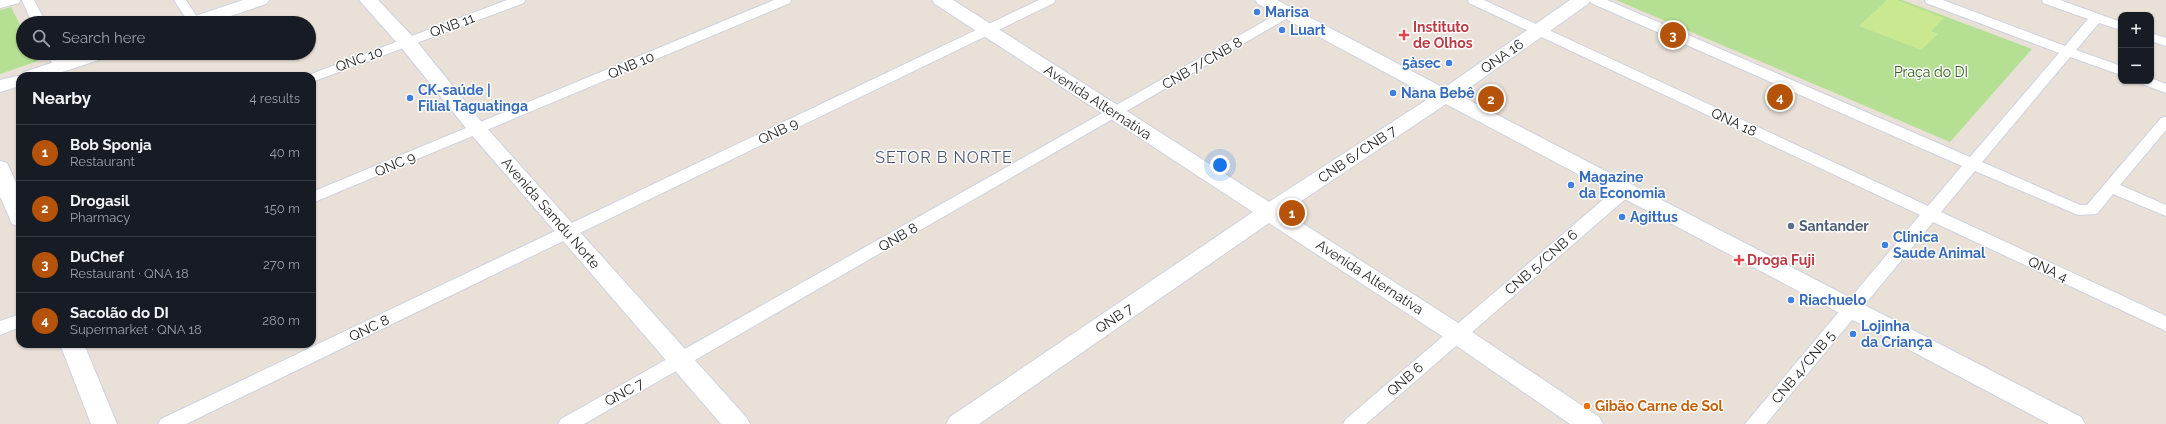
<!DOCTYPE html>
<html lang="en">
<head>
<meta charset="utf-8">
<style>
	body { margin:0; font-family:Raleway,sans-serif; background:#20242c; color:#f1f3f6 }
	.controls { position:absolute; right:12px; top:12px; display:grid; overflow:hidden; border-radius:8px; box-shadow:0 1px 3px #0004 }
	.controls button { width:36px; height:36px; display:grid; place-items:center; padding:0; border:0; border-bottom:1px solid #363941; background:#171b24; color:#f1f3f6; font:20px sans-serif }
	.you { position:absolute; left:1220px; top:165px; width:14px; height:14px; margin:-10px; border:3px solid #fff; border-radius:50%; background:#1a73e8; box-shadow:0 0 0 6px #1a73e833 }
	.badge { display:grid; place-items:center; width:26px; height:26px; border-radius:50%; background:#b45309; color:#fff; font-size:13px; font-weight:700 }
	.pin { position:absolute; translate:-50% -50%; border:2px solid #fff; box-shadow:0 1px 4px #0006 }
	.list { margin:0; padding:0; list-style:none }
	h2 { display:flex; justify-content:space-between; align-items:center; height:52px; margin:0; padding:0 16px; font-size:17px }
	h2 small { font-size:13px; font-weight:400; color:#9ea1a6 }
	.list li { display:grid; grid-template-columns:26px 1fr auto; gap:12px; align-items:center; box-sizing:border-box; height:56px; padding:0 16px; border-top:1px solid #363941 }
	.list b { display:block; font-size:15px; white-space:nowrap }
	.list p { margin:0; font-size:13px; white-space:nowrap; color:#9ea1a6 }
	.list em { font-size:13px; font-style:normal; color:#9ea1a6 }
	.icon { flex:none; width:22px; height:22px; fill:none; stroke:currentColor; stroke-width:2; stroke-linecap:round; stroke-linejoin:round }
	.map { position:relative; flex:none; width:2166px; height:424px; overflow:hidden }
	.search { position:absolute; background:#171b24; box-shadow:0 1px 3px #0004; left:16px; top:16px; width:300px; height:44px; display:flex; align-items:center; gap:10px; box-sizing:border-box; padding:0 14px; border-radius:22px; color:#9ea1a6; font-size:15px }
	.panel { position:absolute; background:#171b24; box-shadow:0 1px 3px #0004; left:16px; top:72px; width:300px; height:276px; border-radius:12px }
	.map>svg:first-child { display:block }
	.green { fill:#b5e094 }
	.pitch { fill:#cae890 }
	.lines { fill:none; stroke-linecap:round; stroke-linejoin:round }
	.street-casing { stroke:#cdd2e0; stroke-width:2 }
	.secondary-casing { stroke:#cdd2e0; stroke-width:2 }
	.street { fill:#fff; fill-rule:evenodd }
	.secondary { fill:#fff; fill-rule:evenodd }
	.shop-dot { fill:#3f7fe0; stroke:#fff; stroke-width:1.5 }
	.health-dot { fill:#e0444e; stroke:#fff; stroke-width:1.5 }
	.service-dot { fill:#5c6f8a; stroke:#fff; stroke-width:1.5 }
	.food-dot { fill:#e8710a; stroke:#fff; stroke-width:1.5 }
	.labels { text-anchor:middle; stroke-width:3; stroke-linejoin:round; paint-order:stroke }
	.shop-label { font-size:14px; font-weight:bold; fill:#366cbe; stroke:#fff; text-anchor:start }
	.street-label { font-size:14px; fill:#272727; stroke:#fff }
	.health-label { font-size:14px; font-weight:bold; fill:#be3a42; stroke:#fff; text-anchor:start }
	.park-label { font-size:14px; fill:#2f601a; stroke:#fff }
	.service-label { font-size:14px; font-weight:bold; fill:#4e5e75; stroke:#fff; text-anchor:start }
	.food-label { font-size:14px; font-weight:bold; fill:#c56008; stroke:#fff; text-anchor:start }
	.quarter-label { font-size:16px; letter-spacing:1px; fill:#485576; stroke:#fff }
</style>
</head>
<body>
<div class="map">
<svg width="2166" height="424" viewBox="0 0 2166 424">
	<rect width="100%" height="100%" fill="#e9e0d8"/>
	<g class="green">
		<polygon points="1616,0 1902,0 2032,49 1950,142"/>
		<polygon points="11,7 23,31 23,53 34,53 38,61 0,74 0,10"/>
	</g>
	<polygon class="pitch" points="1887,0 1897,0 1944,18 1931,31 1938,34 1921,50 1859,26"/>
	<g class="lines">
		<defs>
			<g id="street">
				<polygon points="0,0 20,0 19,3 0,8"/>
				<polygon points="22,0 34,0 46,23 32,23"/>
				<polygon points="174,0 186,0 201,23 189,23"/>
				<polygon points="507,0 525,0 524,3 317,80 312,81 312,76 306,76"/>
				<polygon points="774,0 791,0 790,3 312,203 312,192"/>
				<polygon points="1039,0 1055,0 1054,3 186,424 158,424 161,419"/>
				<polygon points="1468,0 1484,0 1928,206 1962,166 1591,3 1590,0 1607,0 1970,157 2059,53 1926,3 1925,0 1943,0 2065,46 2088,19 2043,3 2042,0 2060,0 2121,22 2121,30 2099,23 2076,50 2121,66 2121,75 2070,57 1982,162 2080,205 2087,205 2161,118 2166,117 2166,130 2120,185 2166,205 2166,216 2113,194 2097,214 2078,215 1975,171 1941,212 2166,316 2166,331 1933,222 1766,424 1745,424 1920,215 1469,3"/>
				<polygon points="1288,8 1293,9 1295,12 1293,15 584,424 558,424 561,419"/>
				<polygon points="2151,33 2166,38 2166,46 2151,41"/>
				<polygon points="47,53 61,53 67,66 65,69 55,69"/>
				<polygon points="2151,78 2166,84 2166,93 2142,84 2140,81 2151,81"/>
				<polygon points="20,181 20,192 0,198 0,187"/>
				<polygon points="1624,186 1630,187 1632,191 1630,195 1366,424 1343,424 1346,419 1618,187"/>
				<polygon points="20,314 20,327 0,335 0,321"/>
			</g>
			<g id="secondary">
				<polygon points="243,0 269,0 266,4 210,23 183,23 186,19"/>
				<polygon points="359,0 378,0 414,38 484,125 746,417 750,424 721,424 470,133 400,46"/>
				<polygon points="932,0 953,0 1269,202 1431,97 1258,4 1255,0 1277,0 1444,88 1570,0 1591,0 1588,4 1459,95 2081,417 2085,424 2049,424 1446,104 1285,212 1466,328 1599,417 1603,424 1570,424 1448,340 1269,223 979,424 946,424 950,417 1253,212 935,4"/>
				<polygon points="82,53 110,53 108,57 50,76 20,76 20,86 0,92 0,80 22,75 24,72"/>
				<polygon points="0,161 7,163 20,191 20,226 12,224 0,196"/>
				<polygon points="60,344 84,344 117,424 91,424"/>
			</g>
		</defs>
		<use href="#street" class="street-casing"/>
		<use href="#secondary" class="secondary-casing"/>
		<use href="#street" class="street"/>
		<use href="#secondary" class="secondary"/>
	</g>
	<g class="shop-dot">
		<circle cx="1257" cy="12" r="4"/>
		<circle cx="1282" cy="30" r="4"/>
		<circle cx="1449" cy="63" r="4"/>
		<circle cx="1393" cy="93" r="4"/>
		<circle cx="410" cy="98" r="4"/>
		<circle cx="1571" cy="185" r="4"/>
		<circle cx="1622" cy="217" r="4"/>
		<circle cx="1885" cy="245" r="4"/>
		<circle cx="1791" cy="300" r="4"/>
		<circle cx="1853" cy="334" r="4"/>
	</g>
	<g class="health-dot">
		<path d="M1402 29h4v4h4v4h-4v4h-4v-4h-4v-4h4z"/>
		<path d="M1737 254h4v4h4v4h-4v4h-4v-4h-4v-4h4z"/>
	</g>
	<circle class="service-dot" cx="1791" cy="226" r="4"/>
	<circle class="food-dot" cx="1587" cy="406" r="4"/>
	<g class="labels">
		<g class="shop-label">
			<text x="1265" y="17">Marisa</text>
			<text x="1290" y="35">Luart</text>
			<text x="1441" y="68" text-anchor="end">5àsec</text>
			<text x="418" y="95">CK-saúde |<tspan x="418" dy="16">Filial Taguatinga</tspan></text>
			<text x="1401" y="98">Nana Bebê</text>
			<text x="1579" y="182">Magazine<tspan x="1579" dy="16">da Economia</tspan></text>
			<text x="1630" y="222">Agittus</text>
			<text x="1893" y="242">Clinica<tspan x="1893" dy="16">Saude Animal</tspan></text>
			<text x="1799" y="305">Riachuelo</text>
			<text x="1861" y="331">Lojinha<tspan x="1861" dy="16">da Criança</tspan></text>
		</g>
		<g class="street-label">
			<text transform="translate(452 25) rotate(-20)" y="5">QNB 11</text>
			<text transform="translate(1502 56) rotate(-35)" y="5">QNA 16</text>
			<text transform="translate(359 59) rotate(-20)" y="5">QNC 10</text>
			<text transform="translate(1202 63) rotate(-30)" y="5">CNB 7/CNB 8</text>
			<text transform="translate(631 65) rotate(-23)" y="5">QNB 10</text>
			<text transform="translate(1098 102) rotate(33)" y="5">Avenida Alternativa</text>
			<text transform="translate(1734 122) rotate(25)" y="5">QNA 18</text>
			<text transform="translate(778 131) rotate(-26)" y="5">QNB 9</text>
			<text transform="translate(1357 154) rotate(-34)" y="5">CNB 6/CNB 7</text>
			<text transform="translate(395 164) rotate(-23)" y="5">QNC 9</text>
			<text transform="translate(551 213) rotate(49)" y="5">Avenida Samdu Norte</text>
			<text transform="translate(898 237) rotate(-30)" y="5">QNB 8</text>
			<text transform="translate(1541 262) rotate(-41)" y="5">CNB 5/CNB 6</text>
			<text transform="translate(2048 269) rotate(25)" y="5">QNA 4</text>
			<text transform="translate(1370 277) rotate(33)" y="5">Avenida Alternativa</text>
			<text transform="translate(1114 318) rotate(-34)" y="5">QNB 7</text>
			<text transform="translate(369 328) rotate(-26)" y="5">QNC 8</text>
			<text transform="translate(1803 367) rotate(-50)" y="5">CNB 4/CNB 5</text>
			<text transform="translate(1405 379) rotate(-41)" y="5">QNB 6</text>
			<text transform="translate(624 392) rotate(-29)" y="5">QNC 7</text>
		</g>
		<g class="health-label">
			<text x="1413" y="32">Instituto<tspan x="1413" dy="16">de Olhos</tspan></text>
			<text x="1747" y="265">Droga Fuji</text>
		</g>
		<g class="park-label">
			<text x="1931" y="77">Praça do DI</text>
		</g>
		<g class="service-label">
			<text x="1799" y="231">Santander</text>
		</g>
		<g class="food-label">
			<text x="1595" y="411">Gibão Carne de Sol</text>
		</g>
		<g class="quarter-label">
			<text x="944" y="163">SETOR B NORTE</text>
		</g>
	</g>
</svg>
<div class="controls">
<button>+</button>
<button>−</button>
</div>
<div class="you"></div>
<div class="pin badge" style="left:1292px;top:213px">1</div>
<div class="pin badge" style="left:1491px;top:99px">2</div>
<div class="pin badge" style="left:1673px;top:35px">3</div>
<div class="pin badge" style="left:1780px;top:97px">4</div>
<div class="search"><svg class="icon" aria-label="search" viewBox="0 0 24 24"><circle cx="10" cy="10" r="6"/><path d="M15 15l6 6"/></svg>Search here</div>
<section class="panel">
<h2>Nearby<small>4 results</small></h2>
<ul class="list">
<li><span class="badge">1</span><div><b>Bob Sponja</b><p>Restaurant</p></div><em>40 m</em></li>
<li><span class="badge">2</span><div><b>Drogasil</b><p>Pharmacy</p></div><em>150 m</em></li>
<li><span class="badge">3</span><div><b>DuChef</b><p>Restaurant · QNA 18</p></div><em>270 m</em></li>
<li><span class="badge">4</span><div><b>Sacolão do DI</b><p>Supermarket · QNA 18</p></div><em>280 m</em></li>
</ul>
</section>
</div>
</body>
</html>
